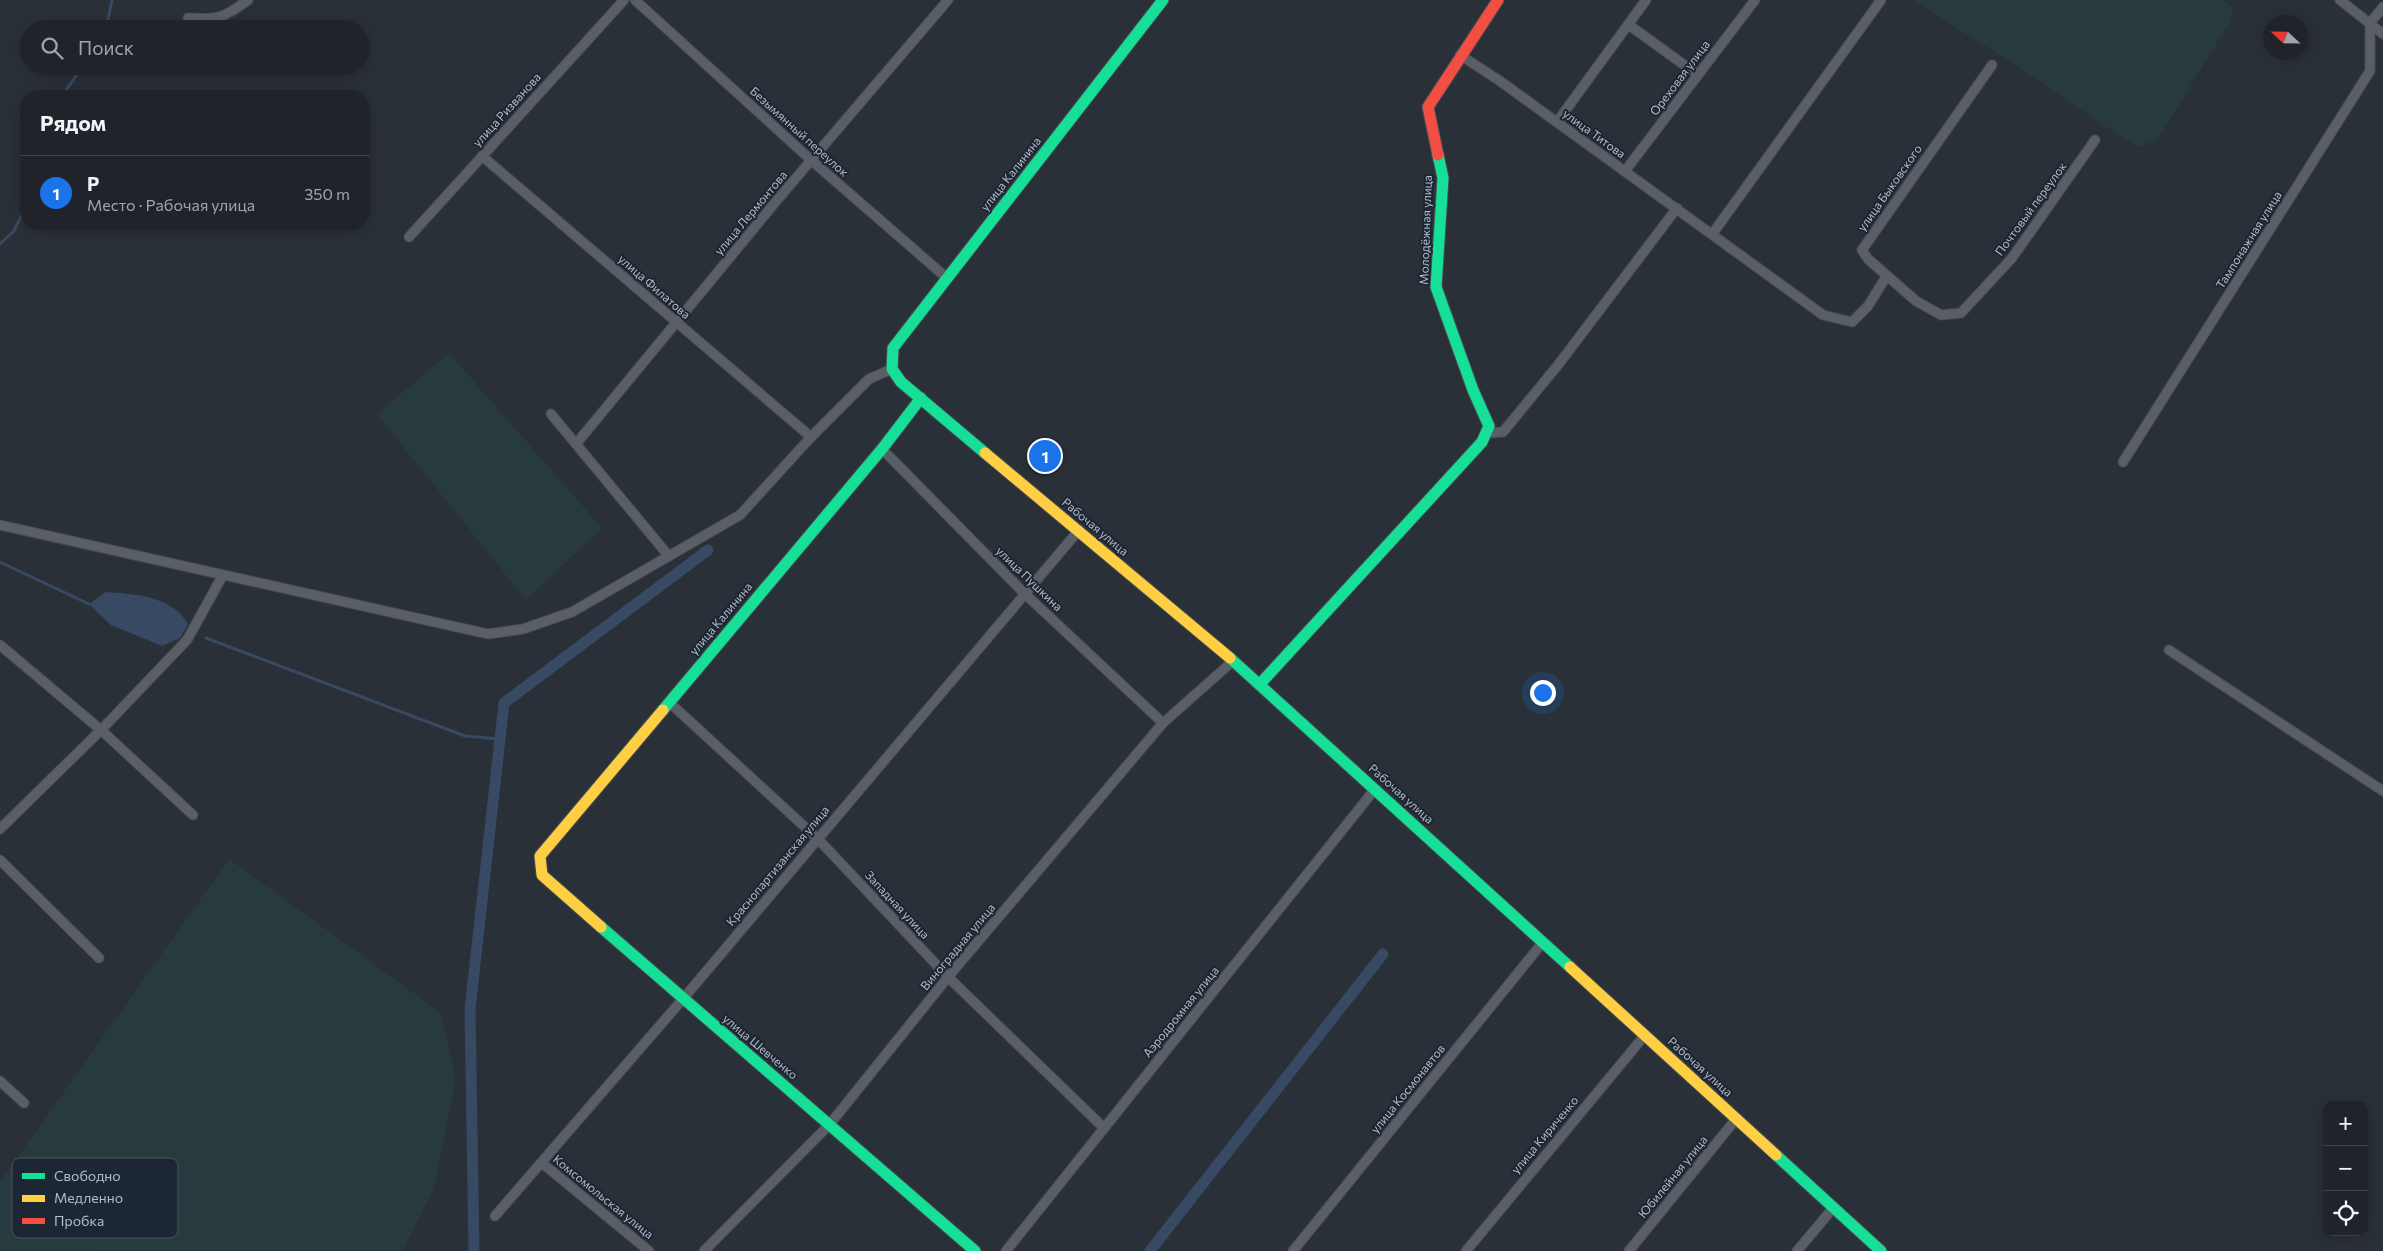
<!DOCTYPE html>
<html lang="ru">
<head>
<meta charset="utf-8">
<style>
	body { margin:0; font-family:Commissioner,sans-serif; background:#2d3036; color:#f1f3f6 }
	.controls { position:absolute; right:15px; bottom:15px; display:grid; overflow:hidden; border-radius:10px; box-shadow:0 2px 12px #0003 }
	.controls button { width:45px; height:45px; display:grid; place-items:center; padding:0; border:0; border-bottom:1px solid #3d4147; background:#20242a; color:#f1f3f6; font:25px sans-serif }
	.compass { position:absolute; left:2263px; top:15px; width:45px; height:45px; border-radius:50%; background:#20242a; box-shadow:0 2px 12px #0003; rotate:292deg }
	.you { position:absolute; left:1542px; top:692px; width:18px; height:18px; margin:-12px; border:4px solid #fff; border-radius:50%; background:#1a73e8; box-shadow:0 0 0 8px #1a73e833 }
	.badge { display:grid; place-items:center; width:32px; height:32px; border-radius:50%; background:#1a73e8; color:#fff; font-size:16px; font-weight:700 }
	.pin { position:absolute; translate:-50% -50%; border:2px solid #fff; box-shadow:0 1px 5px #0006 }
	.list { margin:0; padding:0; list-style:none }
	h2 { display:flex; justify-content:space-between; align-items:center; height:65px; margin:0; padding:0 20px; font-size:21px }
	h2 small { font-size:16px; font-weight:400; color:#a2a4a8 }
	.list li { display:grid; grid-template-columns:32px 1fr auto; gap:15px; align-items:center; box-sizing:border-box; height:75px; padding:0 20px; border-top:1px solid #3d4147 }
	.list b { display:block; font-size:19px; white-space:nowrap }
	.list p { margin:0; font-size:16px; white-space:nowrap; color:#a2a4a8 }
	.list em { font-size:16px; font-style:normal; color:#a2a4a8 }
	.icon { flex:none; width:28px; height:28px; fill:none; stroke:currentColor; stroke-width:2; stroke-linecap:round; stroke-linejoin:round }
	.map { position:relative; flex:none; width:2383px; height:1251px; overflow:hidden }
	.search { position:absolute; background:#20242a; box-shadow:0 2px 12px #0003; left:20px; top:20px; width:350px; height:55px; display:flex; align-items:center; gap:12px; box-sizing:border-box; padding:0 18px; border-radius:28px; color:#a2a4a8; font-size:19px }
	.panel { position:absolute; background:#20242a; box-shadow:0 2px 12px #0003; left:20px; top:90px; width:350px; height:140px; border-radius:20px }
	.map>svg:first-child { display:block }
	.green { fill:#273a3e }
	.water { fill:#384963 }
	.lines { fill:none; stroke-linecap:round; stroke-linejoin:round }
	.stream { stroke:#384963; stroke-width:3 }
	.canal { stroke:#384963; stroke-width:11 }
	.street-casing { stroke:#484c53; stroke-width:11 }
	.fast-casing { stroke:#484c53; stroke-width:13 }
	.slow-casing { stroke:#484c53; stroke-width:13 }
	.jam-casing { stroke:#484c53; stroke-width:13 }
	.street { stroke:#5a5e66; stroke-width:9 }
	.fast { stroke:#16e098; stroke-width:11 }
	.slow { stroke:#ffcf43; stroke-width:11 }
	.jam { stroke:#f24e42; stroke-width:11 }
	.labels { text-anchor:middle; stroke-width:4; stroke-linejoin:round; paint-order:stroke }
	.street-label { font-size:12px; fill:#b4bcc9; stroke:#1d2633 }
	.key { fill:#1d2633; stroke:#4a5360; stroke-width:1 }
	.key-label { font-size:14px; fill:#b4bcc9 }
</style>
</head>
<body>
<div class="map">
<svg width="2383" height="1251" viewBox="0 0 2383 1251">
	<rect width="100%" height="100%" fill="#2a3038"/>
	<g class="green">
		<polygon points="1912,0 2222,0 2234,8 2230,22 2158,139 2140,147 2118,135 2009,61"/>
		<polygon points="449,353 602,528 526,600 377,414"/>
		<polygon points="229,859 440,1012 456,1079 434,1188 403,1250 0,1251 0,1182"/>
	</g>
	<path class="water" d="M106 592C135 594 172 596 188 624L180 638 162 646 111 625 89 604Z"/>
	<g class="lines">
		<g class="stream">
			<polyline points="106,29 112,0"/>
			<polyline points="62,96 83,66"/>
			<polyline points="0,244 14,231 26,206"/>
			<polyline points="0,562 89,604"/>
			<polyline points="206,638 465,736 500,739"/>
		</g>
		<g class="canal">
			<polyline points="474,1251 470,1009 504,703 708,550"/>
			<polyline points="1150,1251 1383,954"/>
		</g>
		<defs>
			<g id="street">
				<polyline points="635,0 811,160 948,279"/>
				<polyline points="2340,0 2383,34"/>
				<path d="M188 18C218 20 224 18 248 0"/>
				<polyline points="2370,23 2383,7"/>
				<polyline points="1629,25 1698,75"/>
				<polyline points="1460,55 1500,81 1823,315 1852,322 1868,306 1886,277"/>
				<polyline points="1992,65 1862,250 1868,259 1916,301 1941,315 1961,313 2012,258 2095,140"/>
				<polyline points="1557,122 1646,0"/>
				<polyline points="482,156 811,437"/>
				<polyline points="1625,171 1755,0"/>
				<polyline points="1713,233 1881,0"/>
				<polyline points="409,237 624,0"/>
				<polyline points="551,414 668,555"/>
				<polyline points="1486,433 1503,432 1558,365 1677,208"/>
				<polyline points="576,444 778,199 948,0"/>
				<polyline points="882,449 1024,593 1163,723"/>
				<polyline points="2123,462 2370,71 2370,23"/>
				<polyline points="0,525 488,634 523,629 572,612 740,515 811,437 869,379 892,369"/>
				<polyline points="0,645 101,730 193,815"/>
				<polyline points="2169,650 2383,791"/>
				<polyline points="670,703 818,839 948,977 1104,1128"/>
				<polyline points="0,829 101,730 187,640 223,575"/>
				<polyline points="0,860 99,958"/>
				<polyline points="0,1081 24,1103"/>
				<polyline points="542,1163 649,1251"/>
				<polyline points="495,1216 682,1000 1079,530"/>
				<polyline points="704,1251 830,1124 948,977 1163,723 1233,661"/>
				<polyline points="1006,1251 1375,789"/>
				<polyline points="1293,1251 1543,942"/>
				<polyline points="1466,1251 1645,1035"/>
				<polyline points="1629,1251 1736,1119"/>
				<polyline points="1797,1251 1834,1207"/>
			</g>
			<g id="fast">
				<polyline points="985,453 901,382 892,369 893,348 1163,0"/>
				<polyline points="1230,658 1570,967"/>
				<polyline points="1260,684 1482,442 1489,426 1473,390 1436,287 1443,178 1438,155"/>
				<polyline points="663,710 882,449 921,398"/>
				<polyline points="601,927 975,1251"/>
				<polyline points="1776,1155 1881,1251"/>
			</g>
			<g id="slow">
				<polyline points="985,453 1230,658"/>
				<polyline points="601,927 542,875 540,856 663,710"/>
				<polyline points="1570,967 1776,1155"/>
			</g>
			<polyline id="jam" points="1438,155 1428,107 1498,0"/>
		</defs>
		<use href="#street" class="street-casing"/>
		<use href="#fast" class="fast-casing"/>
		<use href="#slow" class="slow-casing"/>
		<use href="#jam" class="jam-casing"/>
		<use href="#street" class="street"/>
		<use href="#fast" class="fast"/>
		<use href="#slow" class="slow"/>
		<use href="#jam" class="jam"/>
	</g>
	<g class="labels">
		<g class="street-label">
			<text transform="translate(1680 78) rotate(-53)" y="4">Ореховая улица</text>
			<text transform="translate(507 110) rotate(-48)" y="4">улица Ризванова</text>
			<text transform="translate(799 132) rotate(42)" y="4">Безымянный переулок</text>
			<text transform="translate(1594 134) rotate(36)" y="4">улица Титова</text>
			<text transform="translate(1011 174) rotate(-52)" y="4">улица Калинина</text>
			<text transform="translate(1890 188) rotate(-55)" y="4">улица Быковского</text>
			<text transform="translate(2031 209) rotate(-54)" y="4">Почтовый переулок</text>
			<text transform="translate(751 213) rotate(-50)" y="4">улица Лермонтова</text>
			<text transform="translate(1426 230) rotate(-88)" y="4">Молодёжная улица</text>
			<text transform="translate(2249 240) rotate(-58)" y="4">Тампонажная улица</text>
			<text transform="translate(654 287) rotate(41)" y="4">улица Филатова</text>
			<text transform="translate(1095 527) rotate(40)" y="4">Рабочая улица</text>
			<text transform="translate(1029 579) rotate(44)" y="4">улица Пушкина</text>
			<text transform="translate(721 619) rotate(-50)" y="4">улица Калинина</text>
			<text transform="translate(1401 794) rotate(42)" y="4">Рабочая улица</text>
			<text transform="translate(778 866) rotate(-50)" y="4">Краснопартизанская улица</text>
			<text transform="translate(897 905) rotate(47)" y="4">Западная улица</text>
			<text transform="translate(958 947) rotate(-50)" y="4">Виноградная улица</text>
			<text transform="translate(1181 1012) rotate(-51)" y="4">Аэродромная улица</text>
			<text transform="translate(760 1047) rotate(40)" y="4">улица Шевченко</text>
			<text transform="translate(1700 1067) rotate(42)" y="4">Рабочая улица</text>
			<text transform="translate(1408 1089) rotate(-51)" y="4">улица Космонавтов</text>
			<text transform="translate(1545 1135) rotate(-50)" y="4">улица Кириченко</text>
			<text transform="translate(1673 1177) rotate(-51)" y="4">Юбилейная улица</text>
			<text transform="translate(603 1197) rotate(39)" y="4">Комсомольская улица</text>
		</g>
	</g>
	<rect x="12" y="1158" width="166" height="80" rx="8" class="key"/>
	<rect x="22" y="1173" width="23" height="6" fill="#16e098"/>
	<rect x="22" y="1195" width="23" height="7" fill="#ffcf43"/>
	<rect x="22" y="1218" width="23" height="6" fill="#f24e42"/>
	<g class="key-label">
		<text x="54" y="1181">Свободно</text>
		<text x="54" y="1203">Медленно</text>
		<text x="54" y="1226">Пробка</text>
	</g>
</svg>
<div class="controls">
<button>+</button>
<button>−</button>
<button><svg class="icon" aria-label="locate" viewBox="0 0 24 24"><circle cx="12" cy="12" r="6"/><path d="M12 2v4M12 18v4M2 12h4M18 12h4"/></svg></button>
</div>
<svg class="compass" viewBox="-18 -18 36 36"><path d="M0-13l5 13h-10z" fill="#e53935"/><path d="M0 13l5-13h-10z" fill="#a2a4a8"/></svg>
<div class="you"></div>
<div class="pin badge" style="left:1045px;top:456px">1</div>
<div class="search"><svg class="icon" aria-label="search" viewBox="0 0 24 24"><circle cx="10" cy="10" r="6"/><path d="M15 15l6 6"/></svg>Поиск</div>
<section class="panel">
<h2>Рядом<small></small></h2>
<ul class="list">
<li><span class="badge">1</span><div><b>Р</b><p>Место · Рабочая улица</p></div><em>350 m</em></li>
</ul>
</section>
</div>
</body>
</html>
